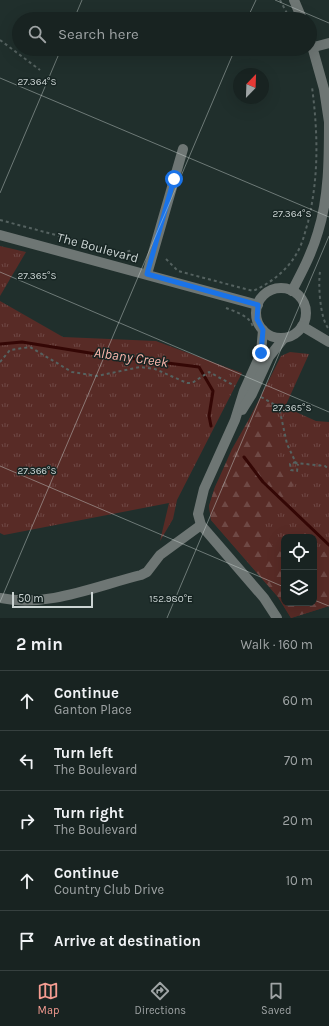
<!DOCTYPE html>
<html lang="en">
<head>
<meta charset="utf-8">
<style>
	body { margin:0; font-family:Karla,sans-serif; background:#252f2e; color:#f1f3f6 }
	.controls { position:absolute; right:12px; bottom:12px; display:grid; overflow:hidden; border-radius:8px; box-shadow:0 4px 16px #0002 }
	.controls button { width:36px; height:36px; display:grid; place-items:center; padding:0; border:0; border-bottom:1px solid #36403f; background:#182321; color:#f1f3f6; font:20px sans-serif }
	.compass { position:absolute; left:233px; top:68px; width:36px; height:36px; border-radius:50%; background:#182321; box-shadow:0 4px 16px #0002; rotate:23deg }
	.scale { position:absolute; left:12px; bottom:10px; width:81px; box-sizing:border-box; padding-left:4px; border:2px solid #cbd4d3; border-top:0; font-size:11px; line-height:14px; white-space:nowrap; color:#cbd4d3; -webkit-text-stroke:3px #172523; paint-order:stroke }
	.stop { position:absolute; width:12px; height:12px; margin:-9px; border:3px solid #1a73e8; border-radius:50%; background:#fff }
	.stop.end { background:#1a73e8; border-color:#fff; box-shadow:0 1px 4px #0008 }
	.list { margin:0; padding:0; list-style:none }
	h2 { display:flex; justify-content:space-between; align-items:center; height:52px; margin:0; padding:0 16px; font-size:17px }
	h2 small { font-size:13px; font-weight:400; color:#9fa4a5 }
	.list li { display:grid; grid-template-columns:26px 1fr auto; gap:12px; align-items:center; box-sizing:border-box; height:60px; padding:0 16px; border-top:1px solid #36403f }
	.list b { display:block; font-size:15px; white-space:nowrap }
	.list p { margin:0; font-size:13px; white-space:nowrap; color:#9fa4a5 }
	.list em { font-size:13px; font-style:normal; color:#9fa4a5 }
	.icon { flex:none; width:22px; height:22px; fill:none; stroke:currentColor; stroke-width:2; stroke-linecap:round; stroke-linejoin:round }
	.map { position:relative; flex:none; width:329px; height:618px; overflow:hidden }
	.search { position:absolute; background:#182321; box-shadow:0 4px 16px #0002; left:12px; right:12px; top:12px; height:44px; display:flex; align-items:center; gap:10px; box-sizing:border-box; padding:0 14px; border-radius:22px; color:#9fa4a5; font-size:15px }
	.sheet { height:352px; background:#182321 }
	nav { display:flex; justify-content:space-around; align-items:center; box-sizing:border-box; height:56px; border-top:1px solid #36403f; background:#182321; font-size:11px; color:#9fa4a5 }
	nav a { display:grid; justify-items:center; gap:2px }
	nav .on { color:#f59c91 }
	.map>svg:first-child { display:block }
	.grass { fill:url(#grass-tufts); fill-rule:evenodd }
	.forest { fill:url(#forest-firs) }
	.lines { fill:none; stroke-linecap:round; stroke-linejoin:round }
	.stream { stroke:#340705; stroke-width:3 }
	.path { stroke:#556260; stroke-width:2; stroke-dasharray:3 3; stroke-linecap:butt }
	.minor { stroke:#6e7674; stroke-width:10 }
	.route { stroke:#1a73e8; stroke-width:5 }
	.ticks { fill:none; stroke:#cbd4d3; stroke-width:1; stroke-opacity:0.45 }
	.labels { text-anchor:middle; stroke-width:3; stroke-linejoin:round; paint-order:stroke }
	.street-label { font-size:13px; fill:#cbd4d3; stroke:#172523 }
	.water-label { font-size:14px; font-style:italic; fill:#fab5ab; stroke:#172523 }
	.ticks-label { font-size:10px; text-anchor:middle; fill:#cbd4d3; stroke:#172523; stroke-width:3; stroke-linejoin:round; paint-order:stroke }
</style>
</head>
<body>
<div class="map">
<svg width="329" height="618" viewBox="0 0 329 618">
	<defs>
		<pattern id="grass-tufts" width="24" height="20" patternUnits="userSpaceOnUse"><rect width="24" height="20" fill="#582b26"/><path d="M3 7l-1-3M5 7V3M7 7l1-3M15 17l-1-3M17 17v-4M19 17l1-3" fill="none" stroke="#6f4945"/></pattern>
		<pattern id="forest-firs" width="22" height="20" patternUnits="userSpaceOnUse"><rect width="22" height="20" fill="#582b26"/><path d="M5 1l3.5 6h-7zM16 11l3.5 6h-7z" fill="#6f4945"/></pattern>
	</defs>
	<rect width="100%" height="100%" fill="#202f2c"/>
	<g class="grass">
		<polygon points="0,246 26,252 0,296"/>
		<polygon points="0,301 63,337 156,341 242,373 177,500 173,519 160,541 169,503 4,535 0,533"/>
		<path d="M290 352 309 354 285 407 316 421 329 422V606L291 618 278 597 211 520 209 506 215 487 281 356ZM284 537H314V603H284Z"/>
	</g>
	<path class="forest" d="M267 403 275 408C278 425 273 442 271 460L295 481 286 500 266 514 263 537 284 554V603H314V555L329 550V606L291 618 278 597 211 520 209 506 215 487 232 449 257 405Z"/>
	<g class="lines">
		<g class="stream">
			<polyline points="0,344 22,342 96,354 199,367 213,391 209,416 211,426"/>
			<polyline points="244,457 263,482 329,545"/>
		</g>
		<g class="path">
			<polyline points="280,0 290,19"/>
			<polyline points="0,40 40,70"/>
			<polyline points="0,220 123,253 132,250"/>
			<path d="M166 259 178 271 253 291C271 283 289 269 298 251 303 242 305 232 308 222 319 177 318 133 312 87"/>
			<path d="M320 272C318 284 320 320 329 329"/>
			<path d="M226 308C236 312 250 316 253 327"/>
			<polyline points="0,362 10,350 30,347 72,372 97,376 140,367 155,369 187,383 192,383 209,372 235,386"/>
			<polyline points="261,397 279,407 287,444 296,463 325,466 329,469"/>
			<polyline points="296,462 290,464 291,470 297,471 298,464"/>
		</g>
		<g class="minor">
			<polyline points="294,0 302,19"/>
			<polyline points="310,39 324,89 329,122"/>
			<polyline points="314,47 329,43"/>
			<polyline points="0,235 258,305"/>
			<polyline points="147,274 183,149"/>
			<circle cx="281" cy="313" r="25"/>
			<path d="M292 291C302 272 312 253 318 232 329 197 329 158 329 122"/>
			<polyline points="302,326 329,342"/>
			<polyline points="263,330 261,353 244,391 235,420 204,489 198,514 201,525 264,598 277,618"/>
			<polyline points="242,410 252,394 269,357 284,338"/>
			<path d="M0 598C47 608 96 586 141 575L147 572 160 555 201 525"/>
		</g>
	</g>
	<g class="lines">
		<polyline class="route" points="174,179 147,274 258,305 257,319 263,330 261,353"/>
	</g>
	<path class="ticks" d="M275 0 329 23M74 19 82 0M247 19 256 0M0 78 329 217M0 193 61 49M0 272 329 412M0 466 284 587M314 600 329 606M0 602 235 49M167 618 329 236"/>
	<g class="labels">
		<g class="street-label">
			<text transform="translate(98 247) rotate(15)" y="5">The Boulevard</text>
		</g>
		<g class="water-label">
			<text transform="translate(131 357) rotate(8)" y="5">Albany Creek</text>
		</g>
	</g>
	<g class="ticks-label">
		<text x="37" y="85">27.364°S</text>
		<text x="292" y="217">27.364°S</text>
		<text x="37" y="279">27.365°S</text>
		<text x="292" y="411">27.365°S</text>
		<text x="37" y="474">27.366°S</text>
		<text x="171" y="602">152.980°E</text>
	</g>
</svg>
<div class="controls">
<button><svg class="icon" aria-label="locate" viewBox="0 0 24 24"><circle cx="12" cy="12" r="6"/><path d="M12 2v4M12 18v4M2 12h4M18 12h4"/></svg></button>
<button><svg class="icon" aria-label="layers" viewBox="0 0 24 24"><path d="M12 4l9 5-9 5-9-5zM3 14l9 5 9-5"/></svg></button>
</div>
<svg class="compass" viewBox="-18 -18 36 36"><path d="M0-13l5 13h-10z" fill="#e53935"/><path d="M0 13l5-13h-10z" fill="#9fa4a5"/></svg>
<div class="scale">50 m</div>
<div class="stop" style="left:174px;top:179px"></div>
<div class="stop end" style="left:261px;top:353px"></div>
<div class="search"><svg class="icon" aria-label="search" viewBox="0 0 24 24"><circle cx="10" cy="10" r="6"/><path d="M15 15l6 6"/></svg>Search here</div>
</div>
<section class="sheet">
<h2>2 min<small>Walk · 160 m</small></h2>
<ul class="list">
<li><svg class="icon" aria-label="ahead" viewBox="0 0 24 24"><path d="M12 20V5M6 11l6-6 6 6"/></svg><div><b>Continue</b><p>Ganton Place</p></div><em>60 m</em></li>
<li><svg class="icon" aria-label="left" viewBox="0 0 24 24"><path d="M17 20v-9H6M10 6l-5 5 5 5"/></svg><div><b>Turn left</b><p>The Boulevard</p></div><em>70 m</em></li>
<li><svg class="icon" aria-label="right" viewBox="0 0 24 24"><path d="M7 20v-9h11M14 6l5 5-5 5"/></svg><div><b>Turn right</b><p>The Boulevard</p></div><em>20 m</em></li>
<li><svg class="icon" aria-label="ahead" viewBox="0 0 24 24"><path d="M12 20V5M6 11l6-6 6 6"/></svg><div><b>Continue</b><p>Country Club Drive</p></div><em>10 m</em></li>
<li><svg class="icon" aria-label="arrive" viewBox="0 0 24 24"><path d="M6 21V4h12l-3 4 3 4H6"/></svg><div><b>Arrive at destination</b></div></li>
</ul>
</section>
<nav>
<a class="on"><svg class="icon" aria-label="map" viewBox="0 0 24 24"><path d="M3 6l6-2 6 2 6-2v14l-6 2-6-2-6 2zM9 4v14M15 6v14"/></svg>Map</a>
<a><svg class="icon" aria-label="directions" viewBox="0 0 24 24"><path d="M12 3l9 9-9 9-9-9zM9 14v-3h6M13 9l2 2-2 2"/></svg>Directions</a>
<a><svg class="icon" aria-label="saved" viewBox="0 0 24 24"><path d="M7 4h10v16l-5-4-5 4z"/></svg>Saved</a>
</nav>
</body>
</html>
